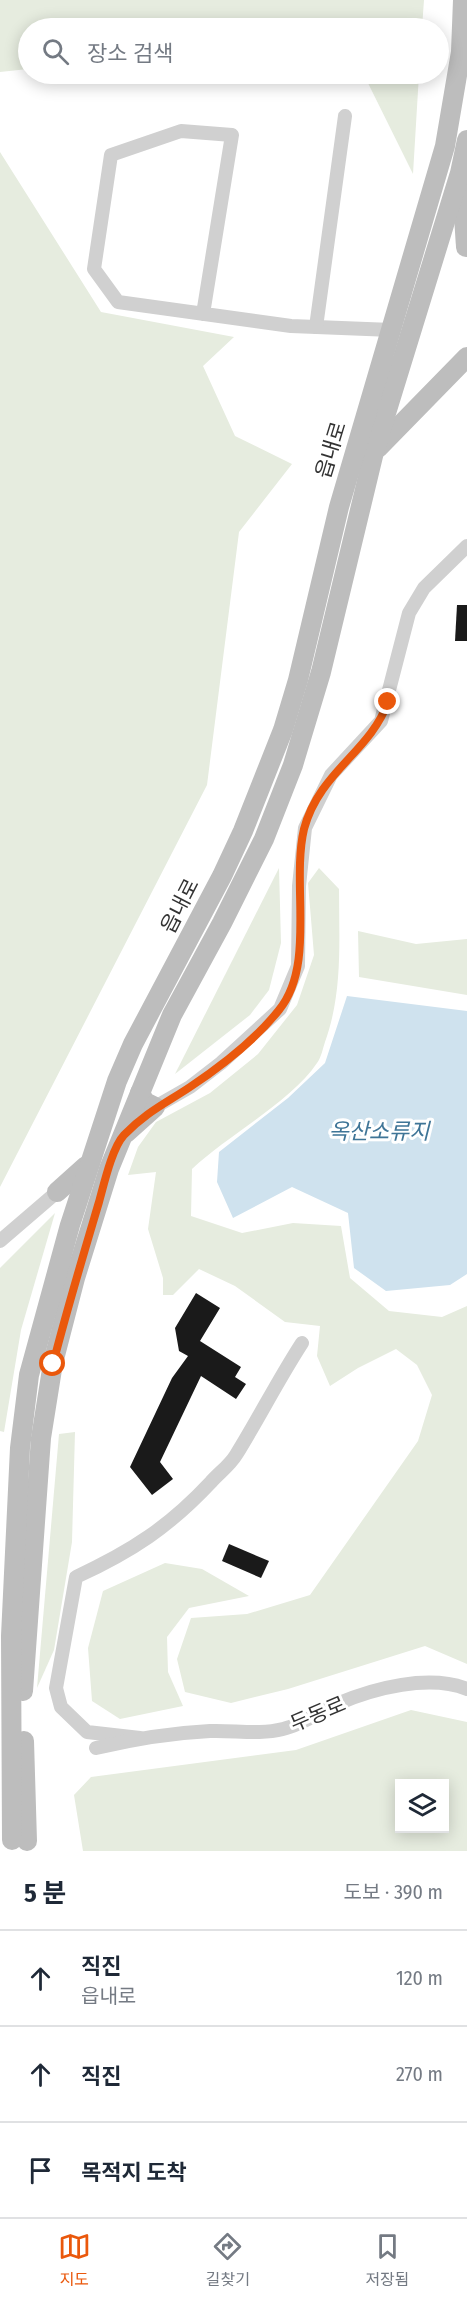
<!DOCTYPE html>
<html lang="ko">
<head>
<meta charset="utf-8">
<style>
	body { margin:0; font-family:"Fira Sans Condensed","Noto Sans KR",sans-serif; background:#f2f2f3; color:#1f2937 }
	.controls { position:absolute; right:18px; bottom:18px; display:grid; overflow:hidden; border-radius:0px; box-shadow:0 3px 15px #0003 }
	.controls button { width:54px; height:54px; display:grid; place-items:center; padding:0; border:0; border-bottom:2px solid #e0e1e3; background:#fff; color:#1f2937; font:30px sans-serif }
	.stop { position:absolute; width:18px; height:18px; margin:-14px; border:4px solid #ea580c; border-radius:50%; background:#fff }
	.stop.end { background:#ea580c; border-color:#fff; box-shadow:0 2px 6px #0008 }
	.list { margin:0; padding:0; list-style:none }
	h2 { display:flex; justify-content:space-between; align-items:center; height:78px; margin:0; padding:0 24px; font-size:26px }
	h2 small { font-size:20px; font-weight:400; color:#747a83 }
	.list li { display:grid; grid-template-columns:39px 1fr auto; gap:18px; align-items:center; box-sizing:border-box; height:96px; padding:0 24px; border-top:2px solid #e0e1e3 }
	.list b { display:block; font-size:22px; white-space:nowrap }
	.list p { margin:0; font-size:20px; white-space:nowrap; color:#747a83 }
	.list em { font-size:20px; font-style:normal; color:#747a83 }
	.icon { flex:none; width:33px; height:33px; fill:none; stroke:currentColor; stroke-width:2; stroke-linecap:round; stroke-linejoin:round }
	.map { position:relative; flex:none; width:467px; height:1851px; overflow:hidden }
	.search { position:absolute; background:#fff; box-shadow:0 3px 15px #0003; left:18px; right:18px; top:18px; height:66px; display:flex; align-items:center; gap:15px; box-sizing:border-box; padding:0 21px; border-radius:33px; color:#747a83; font-size:22px }
	.sheet { height:366px; background:#fff }
	nav { display:flex; justify-content:space-around; align-items:center; box-sizing:border-box; height:84px; border-top:2px solid #e0e1e3; background:#fff; font-size:16px; color:#747a83 }
	nav a { display:grid; justify-items:center; gap:3px }
	nav .on { color:#ea580c }
	.map>svg:first-child { display:block }
	.green { fill:#e6ecdf; fill-rule:evenodd }
	.water { fill:#cfe2ee }
	.building { fill:#1a1a1a }
	.lines { fill:none; stroke-linecap:round; stroke-linejoin:round }
	.street { stroke:#d0d0d0; stroke-width:14 }
	.secondary { stroke:#bdbdbd; stroke-width:20 }
	.route { stroke:#ea580c; stroke-width:8 }
	.labels { text-anchor:middle; stroke-width:6; stroke-linejoin:round; paint-order:stroke }
	.street-label { font-size:21px; fill:#333; stroke:#fff }
	.water-label { font-size:22px; font-style:italic; fill:#3f7597; stroke:#fff }
</style>
</head>
<body>
<div class="map">
<svg width="467" height="1851" viewBox="0 0 467 1851">
	<rect width="100%" height="100%" fill="#fff"/>
	<g class="green">
		<polygon points="0,0 424,0 422,28 28,28 28,69 0,72"/>
		<polygon points="361,74 419,74 413,174 364,75"/>
		<polygon points="0,152 101,312 234,337 203,366 235,436 292,464 239,532 207,785 0,1187"/>
		<polygon points="279,868 281,943 269,990 250,1015 175,1074"/>
		<path d="M319 868 339 889C339 941 343 992 325 1042 323 1048 321 1058 317 1063 291 1102 228 1135 192 1169L191 1216 242 1233 293 1223 341 1226 350 1278 389 1311 442 1317 467 1306V1664L425 1646 288 1689 231 1703 185 1692 177 1659 191 1618 247 1614 310 1595 418 1441 432 1395 417 1365 396 1349 358 1368 330 1386 317 1356 320 1326 285 1322 235 1286 199 1269 173 1295H163V1278L148 1229 156 1172 128 1175 138 1147 156 1122 210 1093 258 1054 297 1005 314 955 308 883Z"/>
		<polygon points="358,931 416,944 467,939 467,995 359,977"/>
		<polygon points="55,1213 21,1330 4,1432 0,1431 0,1268"/>
		<polygon points="75,1432 72,1542 54,1650 37,1688 59,1434"/>
		<polygon points="165,1563 202,1569 249,1596 189,1608 167,1637 168,1672 183,1706 120,1719 92,1701 88,1648 103,1591"/>
		<path d="M411 1710 467 1722V1851H83L74 1795 91 1777 296 1750ZM400 1784H444V1828H400Z"/>
	</g>
	<polygon class="water" points="347,996 467,1011 467,1274 450,1285 386,1291 354,1268 348,1213 292,1187 233,1218 217,1182 219,1152 288,1098 325,1063"/>
	<g class="building">
		<polygon points="457,605 467,605 467,641 455,641"/>
		<polygon points="196,1293 220,1308 200,1341 241,1367 235,1377 246,1384 236,1399 201,1376 160,1462 173,1479 152,1495 130,1467 172,1378 188,1356 179,1351 175,1328"/>
		<polygon points="229,1544 269,1561 261,1578 222,1561"/>
	</g>
	<g class="lines">
		<g class="street">
			<polyline points="203,314 232,135 181,131 111,155 94,269 118,302 291,326 392,330"/>
			<polyline points="316,327 345,116"/>
			<polyline points="155,1107 190,1087 221,1063 280,1009 298,966 299,886 305,828 331,775 381,721 409,613 424,588 467,546"/>
			<polyline points="0,1241 57,1192"/>
			<path d="M140 1738 87 1732 61 1707 56 1688 76 1577C132 1551 169 1527 211 1482 219 1473 230 1465 236 1455 259 1418 278 1380 302 1343"/>
			<path d="M96 1748C134 1739 171 1733 210 1731 234 1730 259 1735 283 1729 301 1725 320 1712 337 1704 374 1688 429 1674 467 1689"/>
		</g>
		<g class="secondary">
			<polyline points="462,184 466,247"/>
			<polyline points="378,448 467,357"/>
			<polyline points="126,1133 155,1107 145,1102 140,1093"/>
			<polyline points="57,1192 86,1166"/>
			<polyline points="23,1691 41,1438 53,1363 75,1278 109,1169 172,1015 222,923 264,839 293,765 321,672 374,452 460,173 467,140"/>
			<polyline points="24,1741 27,1841"/>
			<polyline points="12,1840 11,1636 20,1448 29,1375 70,1225 117,1081 133,1044 222,876 243,831 283,730 298,680 339,507 445,146 461,52 463,0"/>
		</g>
	</g>
	<g class="lines">
		<path class="route" d="M53 1364C67 1309 83 1256 99 1202 104 1184 112 1148 124 1135 145 1113 166 1103 190 1087 220 1067 256 1039 279 1010 316 965 291 884 304 829 319 772 370 752 388 702"/>
	</g>
	<g class="labels">
		<g class="street-label">
			<text transform="translate(331 450) rotate(-73)" y="7">읍내로</text>
			<text transform="translate(180 906) rotate(-63)" y="7">읍내로</text>
			<text transform="translate(318 1714) rotate(-23)" y="7">두동로</text>
		</g>
		<g class="water-label">
			<text x="379" y="1139">옥산소류지</text>
		</g>
	</g>
</svg>
<div class="controls">
<button><svg class="icon" aria-label="layers" viewBox="0 0 24 24"><path d="M12 4l9 5-9 5-9-5zM3 14l9 5 9-5"/></svg></button>
</div>
<div class="stop" style="left:53px;top:1364px"></div>
<div class="stop end" style="left:388px;top:702px"></div>
<div class="search"><svg class="icon" aria-label="search" viewBox="0 0 24 24"><circle cx="10" cy="10" r="6"/><path d="M15 15l6 6"/></svg>장소 검색</div>
</div>
<section class="sheet">
<h2>5 분<small>도보 · 390 m</small></h2>
<ul class="list">
<li><svg class="icon" aria-label="ahead" viewBox="0 0 24 24"><path d="M12 20V5M6 11l6-6 6 6"/></svg><div><b>직진</b><p>읍내로</p></div><em>120 m</em></li>
<li><svg class="icon" aria-label="ahead" viewBox="0 0 24 24"><path d="M12 20V5M6 11l6-6 6 6"/></svg><div><b>직진</b></div><em>270 m</em></li>
<li><svg class="icon" aria-label="arrive" viewBox="0 0 24 24"><path d="M6 21V4h12l-3 4 3 4H6"/></svg><div><b>목적지 도착</b></div></li>
</ul>
</section>
<nav>
<a class="on"><svg class="icon" aria-label="map" viewBox="0 0 24 24"><path d="M3 6l6-2 6 2 6-2v14l-6 2-6-2-6 2zM9 4v14M15 6v14"/></svg>지도</a>
<a><svg class="icon" aria-label="directions" viewBox="0 0 24 24"><path d="M12 3l9 9-9 9-9-9zM9 14v-3h6M13 9l2 2-2 2"/></svg>길찾기</a>
<a><svg class="icon" aria-label="saved" viewBox="0 0 24 24"><path d="M7 4h10v16l-5-4-5 4z"/></svg>저장됨</a>
</nav>
</body>
</html>
